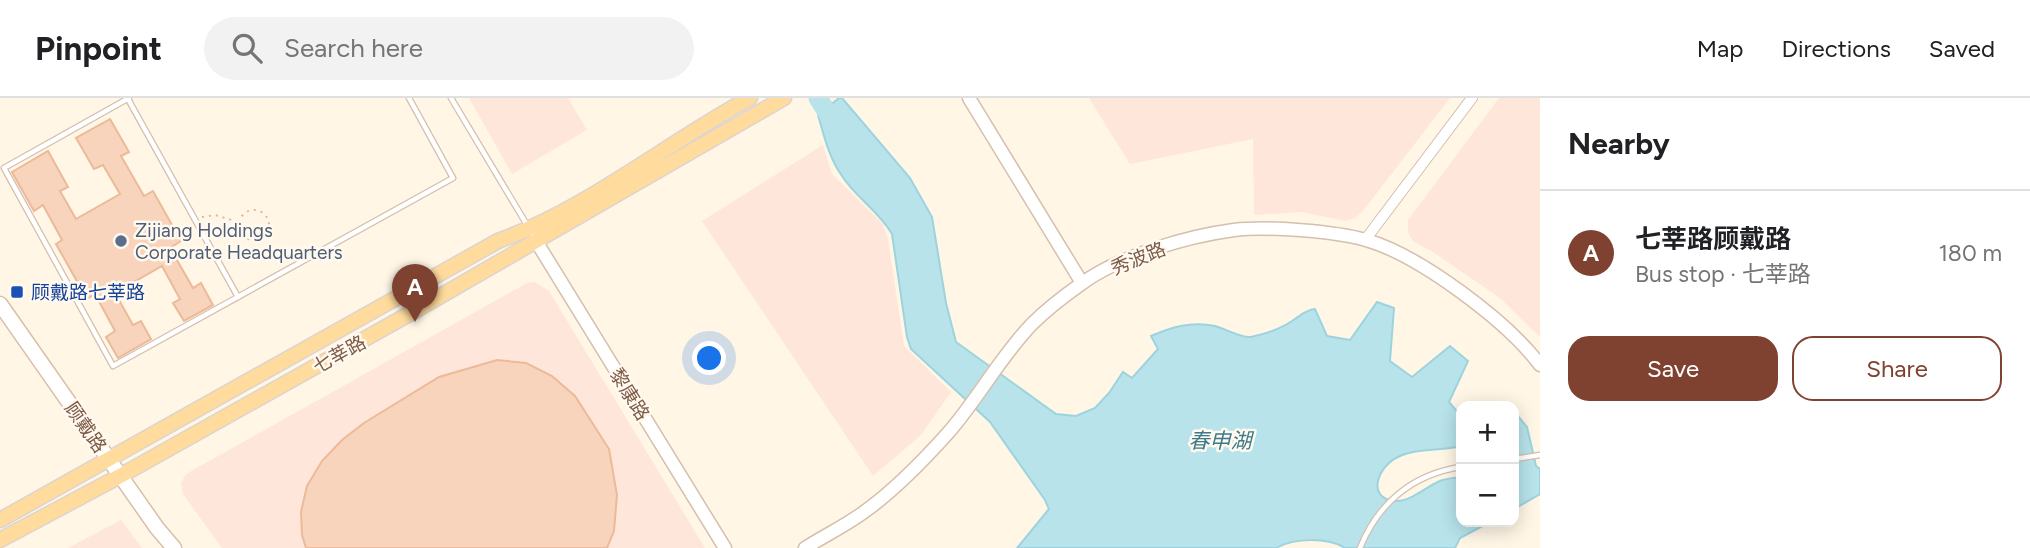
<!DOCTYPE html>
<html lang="en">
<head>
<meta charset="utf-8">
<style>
	body { margin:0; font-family:Figtree,"Noto Sans SC",sans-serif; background:#f2f2f2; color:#202124 }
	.controls { position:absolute; right:21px; bottom:21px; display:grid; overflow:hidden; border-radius:14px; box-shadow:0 4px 18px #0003 }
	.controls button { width:63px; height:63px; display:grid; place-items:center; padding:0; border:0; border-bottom:2px solid #e0e0e0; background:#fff; color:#202124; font:35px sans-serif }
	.you { position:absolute; left:710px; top:261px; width:24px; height:24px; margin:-18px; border:5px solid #fff; border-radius:50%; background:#1a73e8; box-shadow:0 0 0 10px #1a73e833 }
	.badge { display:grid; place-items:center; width:46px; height:46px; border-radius:50%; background:#804230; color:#fff; font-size:23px; font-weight:700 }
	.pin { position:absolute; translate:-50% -58px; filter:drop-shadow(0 2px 4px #0008) }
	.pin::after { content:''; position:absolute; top:37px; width:24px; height:21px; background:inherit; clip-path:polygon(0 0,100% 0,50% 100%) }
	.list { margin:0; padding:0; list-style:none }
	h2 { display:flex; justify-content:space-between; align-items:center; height:91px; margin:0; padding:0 28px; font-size:30px }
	h2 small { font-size:23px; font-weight:400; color:#757577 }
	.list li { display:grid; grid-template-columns:46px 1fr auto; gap:21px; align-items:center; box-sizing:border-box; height:126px; padding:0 28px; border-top:2px solid #e0e0e0 }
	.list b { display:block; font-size:26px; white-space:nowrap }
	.list p { margin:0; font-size:23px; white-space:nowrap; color:#757577 }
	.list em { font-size:23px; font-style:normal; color:#757577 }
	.actions { display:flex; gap:14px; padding:21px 28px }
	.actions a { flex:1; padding:16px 0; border:2px solid #804230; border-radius:21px; text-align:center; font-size:24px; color:#804230 }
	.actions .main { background:#804230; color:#fff }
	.icon { flex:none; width:38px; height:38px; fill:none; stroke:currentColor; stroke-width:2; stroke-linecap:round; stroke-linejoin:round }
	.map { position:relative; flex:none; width:1540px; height:450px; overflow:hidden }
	header { display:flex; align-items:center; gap:42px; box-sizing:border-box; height:98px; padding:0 35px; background:#fff; border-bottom:2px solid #e0e0e0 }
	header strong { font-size:33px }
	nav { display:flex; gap:38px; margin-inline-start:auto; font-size:24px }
	.search { width:490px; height:63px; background:#f2f2f2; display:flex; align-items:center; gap:18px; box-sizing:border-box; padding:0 24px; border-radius:38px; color:#757577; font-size:26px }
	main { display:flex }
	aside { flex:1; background:#fff }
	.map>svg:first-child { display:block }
	.commercial { fill:#ffe6da }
	.water { fill:#b8e3eb; stroke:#9dd3de; stroke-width:2 }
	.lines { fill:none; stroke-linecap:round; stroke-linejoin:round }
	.river { stroke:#b8e3eb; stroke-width:19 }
	.building { fill:#f7d4bb; stroke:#ecba99; stroke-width:2 }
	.service-casing { stroke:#d5bfad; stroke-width:7 }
	.minor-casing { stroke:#d5bfad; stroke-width:12 }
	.tertiary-casing { stroke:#d5bfad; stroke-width:15 }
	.secondary-casing { stroke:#d9bfa9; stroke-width:17 }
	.primary-casing { stroke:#ddd4cf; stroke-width:17 }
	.path { stroke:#ddb79d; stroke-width:2; stroke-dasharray:2 5; stroke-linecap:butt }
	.service { stroke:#fff; stroke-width:4.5 }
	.minor { stroke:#fff; stroke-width:10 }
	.tertiary { stroke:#fff; stroke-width:12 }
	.secondary { stroke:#fff; stroke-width:14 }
	.primary { stroke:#ffdc9d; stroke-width:14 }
	.service-dot { fill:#5c6f8a; stroke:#fff9ef; stroke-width:2.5 }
	.transit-dot { fill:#1a4fb4; stroke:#fff9ef; stroke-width:2.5 }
	.labels { text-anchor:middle; stroke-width:5; stroke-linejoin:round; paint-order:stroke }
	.service-label { font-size:19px; fill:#4e5e75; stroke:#fff9ef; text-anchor:start }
	.street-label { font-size:19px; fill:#7c5b47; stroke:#fff9ef }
	.transit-label { font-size:19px; fill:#164399; stroke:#fff9ef; text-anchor:start }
	.water-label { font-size:21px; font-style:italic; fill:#3b7b8a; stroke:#fff9ef }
</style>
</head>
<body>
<header>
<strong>Pinpoint</strong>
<div class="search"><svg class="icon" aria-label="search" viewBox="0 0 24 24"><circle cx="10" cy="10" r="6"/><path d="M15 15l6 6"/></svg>Search here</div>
<nav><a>Map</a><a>Directions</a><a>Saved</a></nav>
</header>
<main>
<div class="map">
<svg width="1540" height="450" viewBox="0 0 1540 450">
	<rect width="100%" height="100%" fill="#fff6e6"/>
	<g class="commercial">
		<polygon points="469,0 568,0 587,32 512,76"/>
		<polygon points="1089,0 1450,0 1363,113 1355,120 1346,123 1301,114 1254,117 1253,41 1130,66"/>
		<polygon points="1499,0 1540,0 1540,239 1500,200 1433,154 1413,143 1408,135 1408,122"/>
		<polygon points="823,47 832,76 883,126 888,141 904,248 951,294 921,337 873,378 702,123"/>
		<polygon points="535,184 549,193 705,450 222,450 183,396 181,385 186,376 527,185"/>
		<polygon points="121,422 142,450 68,450"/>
	</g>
	<g class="water">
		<path d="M839 0H842L910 80 932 119 946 205 956 244 1056 316 1076 318 1095 310 1109 295 1123 274 1132 280 1158 251 1151 238C1172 229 1191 223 1215 228 1226 231 1240 240 1251 239 1265 236 1280 231 1292 223 1300 218 1305 212 1315 211L1327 238 1350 242 1377 204 1394 210 1390 263 1412 279 1450 248 1468 263 1449 304 1461 318V348C1441 353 1416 350 1398 359 1378 368 1365 401 1396 403 1410 404 1427 388 1440 383 1447 380 1454 380 1461 379V424H1490L1460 440 1455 450H1345C1327 439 1294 440 1276 450H1017L1049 411 1045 402 990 324 911 251 907 239 892 136C879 113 856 100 842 78 829 60 824 38 818 17Z"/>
		<polygon points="1514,317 1517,317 1527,329 1536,368 1540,371 1540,396 1514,411"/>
	</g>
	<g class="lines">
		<polyline class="river" points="818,0 838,31"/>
	</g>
	<g class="building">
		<polygon points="110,21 129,54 121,58 144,98 153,93 181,143 170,150 193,190 201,185 213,207 184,223 173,205 180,201 162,168 115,195 133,227 141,223 151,241 118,260 106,239 115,233 95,196 87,201 56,146 62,142 43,107 34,113 12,74 48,53 68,89 60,93 76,121 120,96 103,67 94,71 76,40"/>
		<polygon points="497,262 526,265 552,278 575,298 609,351 617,397 614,433 607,450 306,450 302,437 301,414 307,388 322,363 342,342 364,325 439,279"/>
	</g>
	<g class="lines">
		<defs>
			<g id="service">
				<polyline points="129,0 4,70 113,268 453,80 409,0"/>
				<polyline points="451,0 536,142"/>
				<polyline points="128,1 238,199"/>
				<polyline points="1514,361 1540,357"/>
				<path d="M1360 450C1378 405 1413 376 1461 369"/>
			</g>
			<polyline id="minor" points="1365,142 1472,0"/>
			<g id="tertiary">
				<polyline points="969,0 1082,185"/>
				<polyline points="536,143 725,450"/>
				<path d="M805 450C824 438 845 428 864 414 895 392 922 364 948 335 978 301 1000 259 1032 226 1046 212 1064 198 1081 186 1119 158 1188 138 1234 132 1267 128 1334 133 1366 142 1419 157 1507 223 1540 267"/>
			</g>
			<polyline id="secondary" points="0,206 157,430 174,450"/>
			<g id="primary">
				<path d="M0 422 498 143C589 110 665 46 750 0"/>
				<polyline points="0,442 120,378 411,215 784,0"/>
			</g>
		</defs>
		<use href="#service" class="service-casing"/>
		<use href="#minor" class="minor-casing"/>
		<use href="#tertiary" class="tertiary-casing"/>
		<use href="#secondary" class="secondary-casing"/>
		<use href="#primary" class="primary-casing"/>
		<g class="path">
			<circle cx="254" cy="127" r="15"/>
			<polyline points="202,119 215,117 238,124"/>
		</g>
		<use href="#service" class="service"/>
		<use href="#minor" class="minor"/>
		<use href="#tertiary" class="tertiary"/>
		<use href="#secondary" class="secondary"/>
		<use href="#primary" class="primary"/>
	</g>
	<circle class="service-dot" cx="121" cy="143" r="7"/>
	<rect class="transit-dot" x="10" y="187" width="14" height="14" rx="3.5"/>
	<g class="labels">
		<g class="service-label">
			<text x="135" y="139">Zijiang Holdings<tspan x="135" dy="22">Corporate Headquarters</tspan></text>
		</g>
		<g class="street-label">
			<text transform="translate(1138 160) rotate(-22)" y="7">秀波路</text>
			<text transform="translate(339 256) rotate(-29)" y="7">七莘路</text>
			<text transform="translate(630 296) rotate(58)" y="7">黎康路</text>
			<text transform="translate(86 329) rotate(55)" y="7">顾戴路</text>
		</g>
		<g class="transit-label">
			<text x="31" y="201">顾戴路七莘路</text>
		</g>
		<g class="water-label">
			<text x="1220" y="350">春申湖</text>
		</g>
	</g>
</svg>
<div class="controls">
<button>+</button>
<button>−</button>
</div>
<div class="you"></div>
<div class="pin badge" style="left:415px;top:224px">A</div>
</div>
<aside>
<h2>Nearby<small></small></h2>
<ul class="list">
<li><span class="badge">A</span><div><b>七莘路顾戴路</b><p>Bus stop · 七莘路</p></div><em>180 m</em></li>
</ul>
<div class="actions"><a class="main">Save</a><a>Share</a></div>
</aside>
</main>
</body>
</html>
